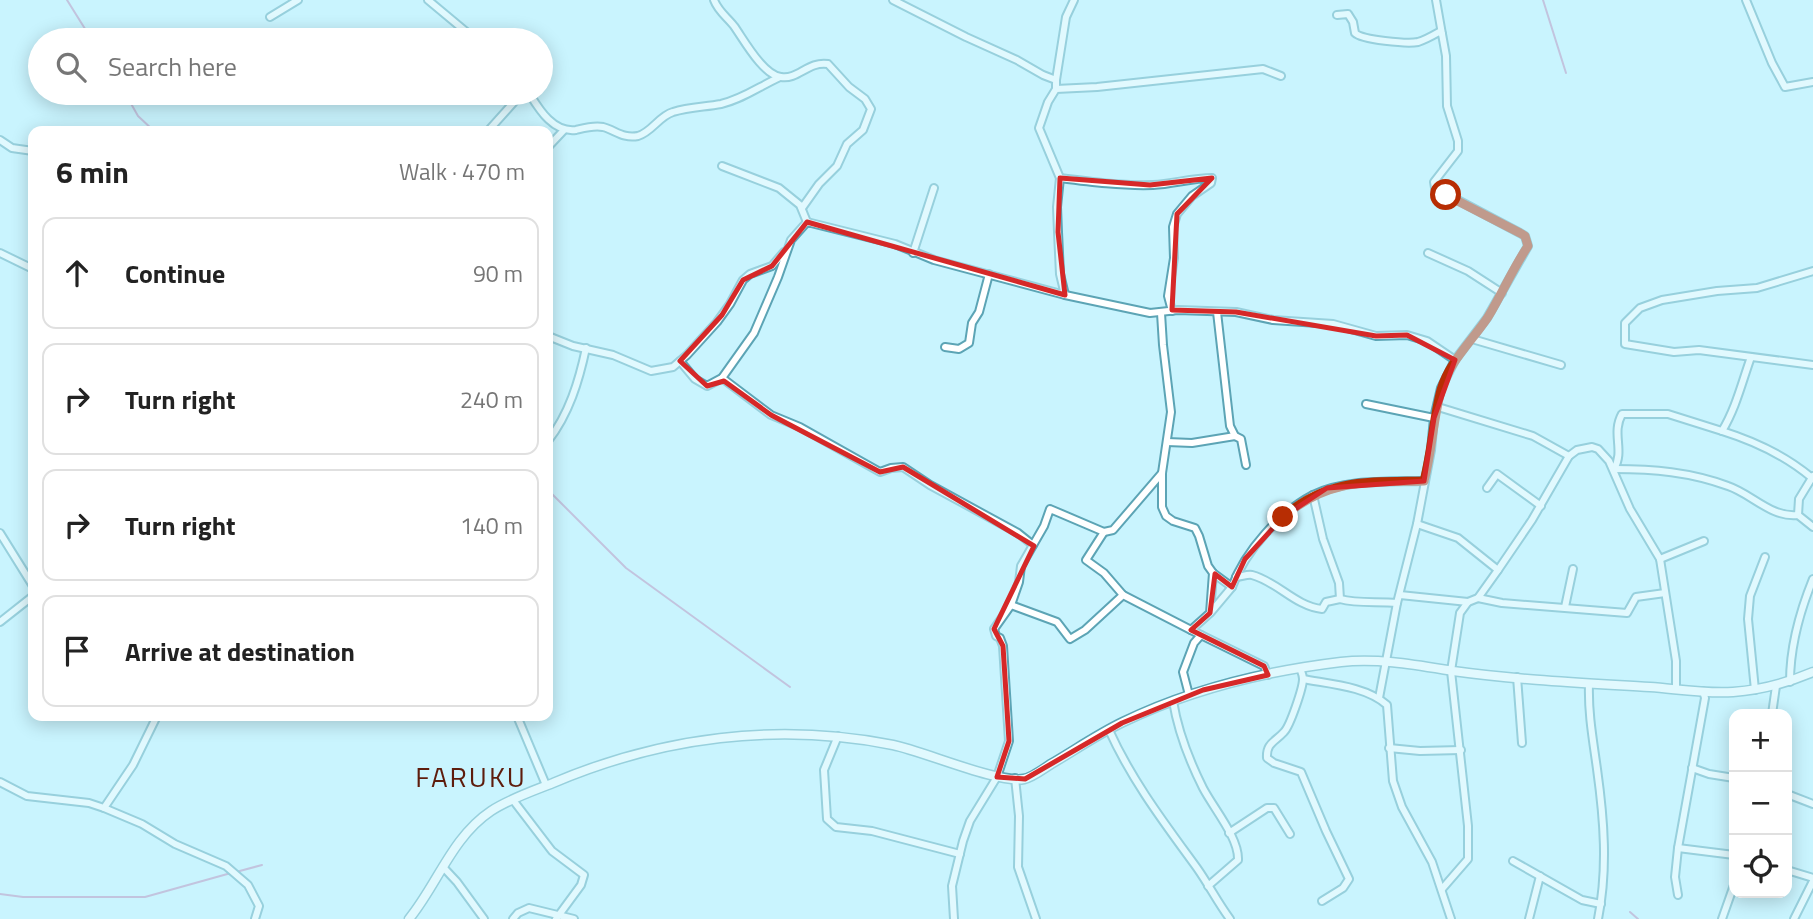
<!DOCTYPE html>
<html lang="en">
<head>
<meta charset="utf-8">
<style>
	body { margin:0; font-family:"Titillium Web",sans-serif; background:#f2f2f2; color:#222 }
	.controls { position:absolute; right:21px; bottom:21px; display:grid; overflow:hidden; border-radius:14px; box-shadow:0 4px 18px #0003 }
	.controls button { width:63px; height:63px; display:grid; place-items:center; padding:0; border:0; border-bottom:2px solid #e0e0e0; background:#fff; color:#222; font:35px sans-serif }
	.stop { position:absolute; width:21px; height:21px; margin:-16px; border:5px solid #b72d03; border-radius:50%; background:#fff }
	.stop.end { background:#b72d03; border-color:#fff; box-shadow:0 2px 7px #0008 }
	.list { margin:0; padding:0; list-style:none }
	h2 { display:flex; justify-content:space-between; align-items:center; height:91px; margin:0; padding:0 28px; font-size:30px }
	h2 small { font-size:23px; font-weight:400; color:#767676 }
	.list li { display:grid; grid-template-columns:46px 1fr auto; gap:21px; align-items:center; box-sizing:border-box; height:112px; margin:0 14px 14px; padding:0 14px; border:2px solid #e0e0e0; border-radius:14px }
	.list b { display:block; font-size:26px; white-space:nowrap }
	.list em { font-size:23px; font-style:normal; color:#767676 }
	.icon { flex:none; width:38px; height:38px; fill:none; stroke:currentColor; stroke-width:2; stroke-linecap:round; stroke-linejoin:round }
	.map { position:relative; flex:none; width:1813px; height:919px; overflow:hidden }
	.search { position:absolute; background:#fff; box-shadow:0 4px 18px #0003; left:28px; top:28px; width:525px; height:77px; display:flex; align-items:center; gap:18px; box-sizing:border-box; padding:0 24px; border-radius:38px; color:#767676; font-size:26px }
	.panel { position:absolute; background:#fff; box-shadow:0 4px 18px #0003; left:28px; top:126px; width:525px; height:595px; border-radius:14px }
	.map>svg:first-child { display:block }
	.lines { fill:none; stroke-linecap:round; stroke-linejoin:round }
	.stream { stroke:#bb89b9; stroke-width:2 }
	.minor-casing { stroke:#5ca4b5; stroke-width:10 }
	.tertiary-casing { stroke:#5ca4b5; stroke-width:11 }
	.minor { stroke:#fff; stroke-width:6 }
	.tertiary { stroke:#fff; stroke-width:8 }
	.route { stroke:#b72d03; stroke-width:9 }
	.marked { fill:none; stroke:#d62828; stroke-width:5; stroke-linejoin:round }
	.labels { text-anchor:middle; stroke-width:5; stroke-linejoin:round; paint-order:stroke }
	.quarter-label { font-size:28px; letter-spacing:2px; fill:#5e1c0c; stroke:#c9f4fe }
</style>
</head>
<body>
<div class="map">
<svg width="1813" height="919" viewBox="0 0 1813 919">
	<rect width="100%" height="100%" fill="#c9f4fe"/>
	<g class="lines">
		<g class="stream">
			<polyline points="67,0 92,40"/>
			<polyline points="1543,0 1566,73"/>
			<polyline points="125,93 138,116 154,131"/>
			<polyline points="548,490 626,568 790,687"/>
			<polyline points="236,872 262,865"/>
			<polyline points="0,894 23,897 145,897 231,873"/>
			<polyline points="1630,912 1638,919"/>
		</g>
		<defs>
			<g id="minor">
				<polyline points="428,0 476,40"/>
				<path d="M714 0C718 11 727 17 734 26 744 40 763 75 781 77 798 80 808 61 828 64L849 87 865 99 871 109 863 130 847 144 837 166 819 184 802 208"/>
				<polyline points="893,0 966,37 1017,60 1043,75 1056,80 1056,89"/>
				<polyline points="1436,0 1442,34"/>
				<polyline points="1746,0 1772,63 1785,87 1813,82"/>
				<path d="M1337 15 1348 14 1353 22 1355 33C1362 40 1407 44 1418 42 1425 40 1432 36 1439 32L1442 34 1446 56 1447 106 1458 141V151L1434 182 1435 188 1520 233 1525 236 1528 246 1487 318 1455 360 1441 388 1434 418 1431 450 1417 524 1397 603 1379 698"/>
				<polyline points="270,17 298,0"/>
				<polyline points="1056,80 1066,17 1074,0"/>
				<path d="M529 93C539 109 553 133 576 130 584 128 594 125 603 127 615 130 623 139 638 136 652 132 659 116 673 112 689 107 705 107 721 104 743 99 760 86 780 77"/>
				<polyline points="488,131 522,93"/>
				<polyline points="0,140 12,148 33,151"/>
				<polyline points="548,147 564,130"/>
				<polyline points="722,166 779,188 800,205 807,222"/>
				<path d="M1060 178C1091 182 1122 186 1153 185 1173 184 1192 178 1212 178L1211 183 1192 196 1177 214 1173 227 1174 258 1168 296 1172 311"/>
				<polyline points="0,253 33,269"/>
				<polyline points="913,253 934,188"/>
				<polyline points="1428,253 1468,271 1502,293"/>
				<polyline points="1813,271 1757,288 1717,291 1662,300 1640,308 1625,323 1625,344 1674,352 1699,350 1813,365"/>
				<polyline points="1065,295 1060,274 1058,232 1057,207 1060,178 1039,128 1048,102 1056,89 1097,87 1263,69 1281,76"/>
				<polyline points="1217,312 1230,426 1235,436 1241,439 1246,465"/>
				<polyline points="1161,313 1163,345 1171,412 1162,473 1162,507 1166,516 1173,521 1195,528 1199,536 1208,566 1213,573 1210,613 1191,630 1201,635 1194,643 1183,672 1189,695"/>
				<polyline points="548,336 573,346 613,355 651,371 673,367 687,355 717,322 730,304 743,280 750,274 772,266 784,252"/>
				<polyline points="1472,339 1561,365"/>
				<polyline points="945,347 959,349 969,343 972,323 979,312 989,274"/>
				<path d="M1751 357C1742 382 1736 408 1722 431 1754 441 1786 456 1812 478"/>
				<polyline points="680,361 695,379 707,386 722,378 754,333 778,277 791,240 807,222 895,244 934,260 1065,295 1150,313 1178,310 1236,312 1273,320 1333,324 1376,336 1407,335 1427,341 1455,360"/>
				<polyline points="722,378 771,415 800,427 880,472 891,468 903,467 930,485 1018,533 1033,545"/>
				<polyline points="1366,404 1434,418"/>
				<polyline points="1438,407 1533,436 1569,456"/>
				<path d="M548 441C569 414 579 381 586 348"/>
				<polyline points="1167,442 1192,443 1235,436"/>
				<path d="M1614 469C1653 469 1690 472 1728 486 1752 494 1771 518 1798 515"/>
				<path d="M1614 469C1625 450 1611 434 1622 414H1668L1722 431"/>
				<polyline points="1813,476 1799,499 1798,515 1813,527"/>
				<polyline points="1487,488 1497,474 1541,506"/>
				<path d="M1313 495C1346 479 1388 482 1424 481"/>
				<polyline points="1417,524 1458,538 1498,570"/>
				<polyline points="1104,532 1113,530 1162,473"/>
				<polyline points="0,533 33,586"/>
				<polyline points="1660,559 1704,541"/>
				<path d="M1213 573 1232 587C1245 551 1279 513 1313 495L1323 539 1339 583 1340 599C1358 604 1378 601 1397 603"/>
				<path d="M1236 577C1241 577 1247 574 1252 575 1278 582 1295 606 1322 609L1326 602 1340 599"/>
				<polyline points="1400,595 1468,602"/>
				<polyline points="1478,598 1502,603 1627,613 1636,597 1665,593"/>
				<polyline points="1011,605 1057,622 1070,639 1085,630 1123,595 1191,630"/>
				<polyline points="1565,607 1573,569"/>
				<polyline points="1211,612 1232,587"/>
				<polyline points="0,622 33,596"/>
				<polyline points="1201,635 1264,666 1268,675"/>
				<path d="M1300 668C1301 671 1303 675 1303 679 1303 688 1290 726 1284 732 1275 742 1266 743 1267 758L1274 763 1301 772 1326 831 1349 879 1343 888 1322 901"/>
				<polyline points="1517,677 1522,743"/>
				<path d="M1303 679C1329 684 1366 686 1387 705L1393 781 1402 807 1432 862 1451 919"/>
				<path d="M1790 682C1790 648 1800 611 1813 579"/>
				<path d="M1589 684C1588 713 1593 740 1597 769 1604 819 1608 869 1598 919"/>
				<polyline points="1755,690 1748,619 1750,596 1765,557"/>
				<path d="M1173 701C1178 732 1189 760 1203 788 1214 809 1239 838 1238 860L1208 886"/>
				<polyline points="1772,714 1776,686"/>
				<polyline points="517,716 546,785"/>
				<path d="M1109 730C1132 781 1165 824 1197 868 1209 885 1218 903 1230 919"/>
				<polyline points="838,736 824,770 827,819 836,827 872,831 960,854"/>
				<polyline points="1389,748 1420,751 1461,750"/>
				<polyline points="1692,768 1709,774 1734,778"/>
				<polyline points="1015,778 1019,816 1018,867 1036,919"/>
				<polyline points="0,782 27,796 89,803 104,808 133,765 157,716"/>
				<polyline points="1787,794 1813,804"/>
				<polyline points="513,800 552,851 584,875 581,885 556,919"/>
				<polyline points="104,808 142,824 175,844 226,866 248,885 259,906 255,919"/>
				<polyline points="1229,833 1267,808 1274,808 1290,834"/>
				<polyline points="1678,848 1734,855"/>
				<polyline points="1513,861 1582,900 1601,904"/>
				<polyline points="443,867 457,882 484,919"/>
				<polyline points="1787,870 1813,878"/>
				<polyline points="1442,889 1468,859 1468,826 1451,671 1460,613 1468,602 1478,598 1498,570 1532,520 1569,456 1577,450 1592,447 1598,449 1609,461 1630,509 1660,559 1676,661 1676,688"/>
				<polyline points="1678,895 1675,877 1678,848 1705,698 1703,691"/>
				<polyline points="513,919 518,913 529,908 574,919"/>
				<polyline points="954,919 952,886 963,841 970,821 997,777 1009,741 1003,646 1000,638 996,636 994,629 1011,605 1019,582 1021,566 1044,526 1050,509 1104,532 1086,560 1104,573 1123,595"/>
				<polyline points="1529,919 1540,876"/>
				<polyline points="1722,919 1734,885"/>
				<polyline points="1794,919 1813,881"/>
			</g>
			<path id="tertiary" d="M409 919C437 885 452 837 491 811 509 799 533 791 553 783 661 737 777 722 893 745 923 751 999 784 1024 779 1033 777 1043 769 1051 764 1075 750 1098 734 1123 722 1191 689 1266 671 1341 662 1379 658 1416 665 1453 671 1518 680 1585 683 1650 687 1677 689 1706 694 1733 692 1761 690 1787 683 1813 672"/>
		</defs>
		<use href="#minor" class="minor-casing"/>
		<use href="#tertiary" class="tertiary-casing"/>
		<use href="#minor" class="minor"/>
		<use href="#tertiary" class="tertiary"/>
	</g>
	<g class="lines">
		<path class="route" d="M1283 517C1328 478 1369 482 1424 481 1432 451 1433 420 1441 390 1449 362 1472 341 1488 317 1502 294 1513 268 1528 246L1525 236 1520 233 1446 195"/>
	</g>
	<path d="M0 0H1813V919H0ZM1060 178 1150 185 1212 178 1177 214 1172 310 1236 312 1376 336 1407 335 1455 360 1434 418 1424 481 1327 488 1283 517 1245 559 1232 587 1215 574 1210 613 1191 630 1264 666 1268 675 1203 690 1122 723 1025 779 997 777 1009 741 1003 646 994 629 1034 546 903 467 880 472 771 415 724 381 707 386 680 361 722 315 743 280 772 266 807 222 1065 295 1058 232Z" fill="#c9f4fe" fill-opacity=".55" fill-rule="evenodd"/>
	<path class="marked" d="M1060 178 1150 185 1212 178 1177 214 1172 310 1236 312 1376 336 1407 335 1455 360 1434 418 1424 481 1327 488 1283 517 1245 559 1232 587 1215 574 1210 613 1191 630 1264 666 1268 675 1203 690 1122 723 1025 779 997 777 1009 741 1003 646 994 629 1034 546 903 467 880 472 771 415 724 381 707 386 680 361 722 315 743 280 772 266 807 222 1065 295 1058 232Z"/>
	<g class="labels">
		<g class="quarter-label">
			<text x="471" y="787">FARUKU</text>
		</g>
	</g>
</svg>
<div class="controls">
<button>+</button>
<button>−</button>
<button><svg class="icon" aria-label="locate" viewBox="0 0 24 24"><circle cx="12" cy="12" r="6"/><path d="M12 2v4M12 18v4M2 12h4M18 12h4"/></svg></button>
</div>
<div class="stop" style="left:1446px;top:195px"></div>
<div class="stop end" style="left:1283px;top:517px"></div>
<div class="search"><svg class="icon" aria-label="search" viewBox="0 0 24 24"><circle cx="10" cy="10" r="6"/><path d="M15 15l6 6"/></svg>Search here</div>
<section class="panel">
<h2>6 min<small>Walk · 470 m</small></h2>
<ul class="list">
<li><svg class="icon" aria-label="ahead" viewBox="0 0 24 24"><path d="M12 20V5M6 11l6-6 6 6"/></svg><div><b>Continue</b></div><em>90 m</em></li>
<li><svg class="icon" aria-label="right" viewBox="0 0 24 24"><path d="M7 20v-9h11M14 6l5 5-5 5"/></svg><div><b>Turn right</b></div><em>240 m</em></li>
<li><svg class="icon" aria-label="right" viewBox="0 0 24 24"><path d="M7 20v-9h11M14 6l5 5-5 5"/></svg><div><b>Turn right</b></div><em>140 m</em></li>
<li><svg class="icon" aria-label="arrive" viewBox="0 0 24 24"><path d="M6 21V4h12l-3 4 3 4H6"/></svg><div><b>Arrive at destination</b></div></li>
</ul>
</section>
</div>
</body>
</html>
